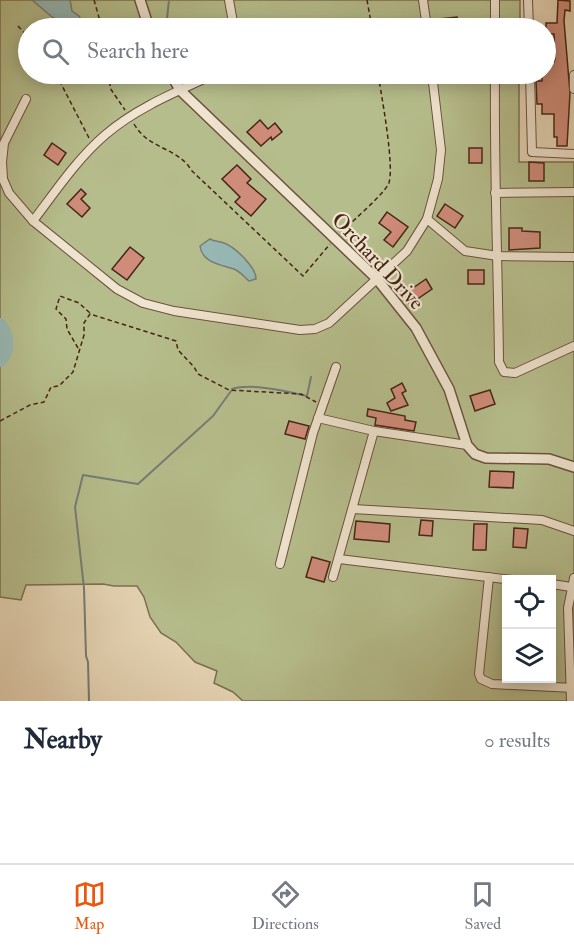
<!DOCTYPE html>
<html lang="en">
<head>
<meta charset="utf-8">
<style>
	body { margin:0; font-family:"IM FELL Double Pica",serif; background:#f2f2f3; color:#1f2937 }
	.controls { position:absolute; right:18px; bottom:18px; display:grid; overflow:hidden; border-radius:0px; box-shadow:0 3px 15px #0003 }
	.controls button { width:54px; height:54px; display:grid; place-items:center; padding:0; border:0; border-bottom:2px solid #e0e1e3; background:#fff; color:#1f2937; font:30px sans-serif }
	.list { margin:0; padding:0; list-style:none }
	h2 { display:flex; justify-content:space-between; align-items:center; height:78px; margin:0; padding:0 24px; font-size:26px }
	h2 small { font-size:20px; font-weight:400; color:#747a83 }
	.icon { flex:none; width:33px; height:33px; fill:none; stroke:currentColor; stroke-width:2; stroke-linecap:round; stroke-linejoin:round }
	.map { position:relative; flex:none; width:574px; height:701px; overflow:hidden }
	.search { position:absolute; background:#fff; box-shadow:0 3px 15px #0003; left:18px; right:18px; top:18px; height:66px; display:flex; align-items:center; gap:15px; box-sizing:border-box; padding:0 21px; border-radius:33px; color:#747a83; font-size:22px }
	.sheet { height:162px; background:#fff }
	nav { display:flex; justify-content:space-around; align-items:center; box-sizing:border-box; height:84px; border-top:2px solid #e0e1e3; background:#fff; font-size:16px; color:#747a83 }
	nav a { display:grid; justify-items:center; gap:3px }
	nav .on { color:#ea580c }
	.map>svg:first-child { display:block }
	.green { fill:#b6bd8c; stroke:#7e7051; stroke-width:1.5; fill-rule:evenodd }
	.water { fill:#97b8b4; stroke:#777d75; stroke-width:1.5 }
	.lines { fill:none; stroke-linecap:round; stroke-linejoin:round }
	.stream { stroke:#777d75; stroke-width:2 }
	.river { stroke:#97b8b4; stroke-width:14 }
	.building { fill:#d08c7a; stroke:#462416; stroke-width:1.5 }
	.minor-casing { stroke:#6e503e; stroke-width:10 }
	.tertiary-casing { stroke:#6e503e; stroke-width:12 }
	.path { stroke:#462416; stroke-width:1.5; stroke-dasharray:4.5 3; stroke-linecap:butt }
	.minor { stroke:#efe4cf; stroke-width:8 }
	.tertiary { stroke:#efe4cf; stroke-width:9 }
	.labels { text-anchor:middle; stroke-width:4.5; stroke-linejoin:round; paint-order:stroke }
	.street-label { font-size:21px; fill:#462416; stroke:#efe4cf }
</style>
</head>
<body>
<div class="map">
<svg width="574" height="701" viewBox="0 0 574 701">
	<rect width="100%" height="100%" fill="#e6d5b5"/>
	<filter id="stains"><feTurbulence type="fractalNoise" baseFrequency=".00333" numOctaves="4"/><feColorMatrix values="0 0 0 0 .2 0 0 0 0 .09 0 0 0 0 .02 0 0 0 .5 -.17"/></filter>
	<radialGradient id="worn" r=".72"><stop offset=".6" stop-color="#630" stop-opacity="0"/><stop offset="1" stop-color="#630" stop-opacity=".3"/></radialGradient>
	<path class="green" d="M0 0H520V28H28V74H519V162H574V701H243L233 692 214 683 217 671 195 662 176 642 161 633 150 617 144 597 137 586H114L103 584 26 585 21 600 0 597ZM506 580H552V678H506Z"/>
	<g class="water">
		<polygon points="32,0 70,0 72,11 79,16 85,27 91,28 72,28 52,17"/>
		<path d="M210 239C215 242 219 241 224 243 235 247 256 267 256 279L249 281C244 277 241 272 234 269 222 265 202 263 200 246Z"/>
	</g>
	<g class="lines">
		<g class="stream">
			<polyline points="166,28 169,0"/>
			<path d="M232 389C250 383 287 391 307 396L311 377"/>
			<polyline points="89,701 88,662 86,656 84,588 75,507 83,475 138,484 213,416 231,391"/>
		</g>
		<path class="river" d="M0 325C8 336 9 350 0 360"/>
	</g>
	<g class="building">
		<polygon points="558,0 570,1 570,11 565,10 564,21 570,93 567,146 557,146 557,137 554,137 554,114 542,114 542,104 537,104 536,81 542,81 542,74 546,74 546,62 554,62 555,59 554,34 546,34 546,23 557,23"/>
		<polygon points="457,17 458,28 440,28 439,19"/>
		<polygon points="260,120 268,129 275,123 282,132 272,140 271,137 261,146 247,132"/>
		<polygon points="52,143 66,153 58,165 44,155"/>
		<rect x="469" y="148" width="13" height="15"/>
		<polygon points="529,162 544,163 544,181 529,181"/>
		<polygon points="237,165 251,179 247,183 266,199 251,216 235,202 240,197 222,179"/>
		<polygon points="81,189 86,194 81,199 90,208 82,217 67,204"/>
		<polygon points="445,204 463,216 455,228 437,216"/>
		<polygon points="387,212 408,227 393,247 384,240 391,232 379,223"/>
		<polygon points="509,228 522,228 522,231 540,232 540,248 509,250"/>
		<polygon points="130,247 144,258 127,280 112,269"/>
		<rect x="468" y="270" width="16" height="14"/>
		<polygon points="426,279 432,289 410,304 403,295"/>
		<polygon points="402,383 406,391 402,393 408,405 391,411 387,403 395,398 391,389"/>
		<polygon points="490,390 495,404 475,411 470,396"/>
		<polygon points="368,409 405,416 405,420 416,422 414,431 375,425 376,418 367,416"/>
		<polygon points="289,421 309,426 305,439 285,434"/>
		<polygon points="490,471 514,472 513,488 489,487"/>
		<polygon points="421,520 433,521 432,536 419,535"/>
		<polygon points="356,521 390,524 389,542 354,539"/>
		<polygon points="474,524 487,524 486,550 473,550"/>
		<polygon points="514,528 528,529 526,548 513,547"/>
		<polygon points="312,557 330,562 324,582 306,577"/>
	</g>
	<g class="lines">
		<defs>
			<g id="minor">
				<polyline points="229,0 234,28"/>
				<polyline points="423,0 427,28"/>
				<polyline points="528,0 529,28"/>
				<polyline points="495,28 495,0"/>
				<path d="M495 74C494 170 498 266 499 362L504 372 515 373 574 346"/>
				<polyline points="530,74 532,152 574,154"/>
				<polyline points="574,75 574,89"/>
				<polyline points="26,99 4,143 2,162 3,179 9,193 33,221 117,289 143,303 174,311 300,330 315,329 329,323 407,251 427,219 438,179 441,150 432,74"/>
				<polyline points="495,193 574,192"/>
				<polyline points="427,219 465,251 498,256 574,257"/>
				<path d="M33 221C55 192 77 159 105 135 136 108 178 91 215 74"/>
				<polyline points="318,418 374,431 467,445"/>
				<polyline points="353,509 542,520 574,531"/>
				<polyline points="339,559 512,580"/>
				<polyline points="280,564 313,433 336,367"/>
				<polyline points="333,577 374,431"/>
				<polyline points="489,577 479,674 481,679 492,684 574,688"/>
				<polyline points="552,584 571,587"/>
				<polyline points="571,701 568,608 574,578"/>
			</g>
			<g id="tertiary">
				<polyline points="140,0 149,28"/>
				<polyline points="171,74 180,90 377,279 416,328 449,389 467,445 475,454 486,458 549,459 574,467"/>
			</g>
		</defs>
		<use href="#minor" class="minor-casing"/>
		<use href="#tertiary" class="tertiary-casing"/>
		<g class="path">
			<polyline points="94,0 102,28"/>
			<polyline points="367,0 372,28"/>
			<polyline points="18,26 28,37"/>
			<polyline points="56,74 89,138"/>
			<polyline points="110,74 110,88 125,110"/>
			<path d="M134 124C149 150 178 147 192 171L303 276 330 244"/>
			<path d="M342 232C356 217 377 201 388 185 396 172 381 93 378 74"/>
			<polyline points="78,348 67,329 66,319 56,309 60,296 79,303 90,313"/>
			<polyline points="0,421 30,405 44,402 51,387 59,386 73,372 84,335 84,323 90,314 176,341 178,350 194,367 198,374 229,390 301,394 316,402"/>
		</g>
		<use href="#minor" class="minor"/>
		<use href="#tertiary" class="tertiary"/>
	</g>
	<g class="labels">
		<g class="street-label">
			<text transform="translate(378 261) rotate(47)" y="7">Orchard Drive</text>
		</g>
	</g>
	<rect width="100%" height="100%" filter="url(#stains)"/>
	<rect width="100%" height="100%" fill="url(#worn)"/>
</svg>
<div class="controls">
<button><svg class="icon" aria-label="locate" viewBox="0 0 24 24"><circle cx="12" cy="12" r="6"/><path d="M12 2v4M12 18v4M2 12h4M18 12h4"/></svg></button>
<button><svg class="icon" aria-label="layers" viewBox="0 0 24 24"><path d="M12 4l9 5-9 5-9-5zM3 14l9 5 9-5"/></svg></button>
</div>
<div class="search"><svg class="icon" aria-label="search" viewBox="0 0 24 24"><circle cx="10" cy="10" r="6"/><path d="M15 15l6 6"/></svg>Search here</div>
</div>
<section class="sheet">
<h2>Nearby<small>0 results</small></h2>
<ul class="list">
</ul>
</section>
<nav>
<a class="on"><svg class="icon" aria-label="map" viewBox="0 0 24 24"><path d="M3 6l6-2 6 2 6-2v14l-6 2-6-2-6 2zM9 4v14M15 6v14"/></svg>Map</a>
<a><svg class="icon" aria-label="directions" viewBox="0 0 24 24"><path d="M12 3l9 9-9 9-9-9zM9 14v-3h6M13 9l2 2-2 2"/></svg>Directions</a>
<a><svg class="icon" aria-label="saved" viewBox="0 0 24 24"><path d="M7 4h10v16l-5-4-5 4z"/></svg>Saved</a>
</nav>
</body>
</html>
